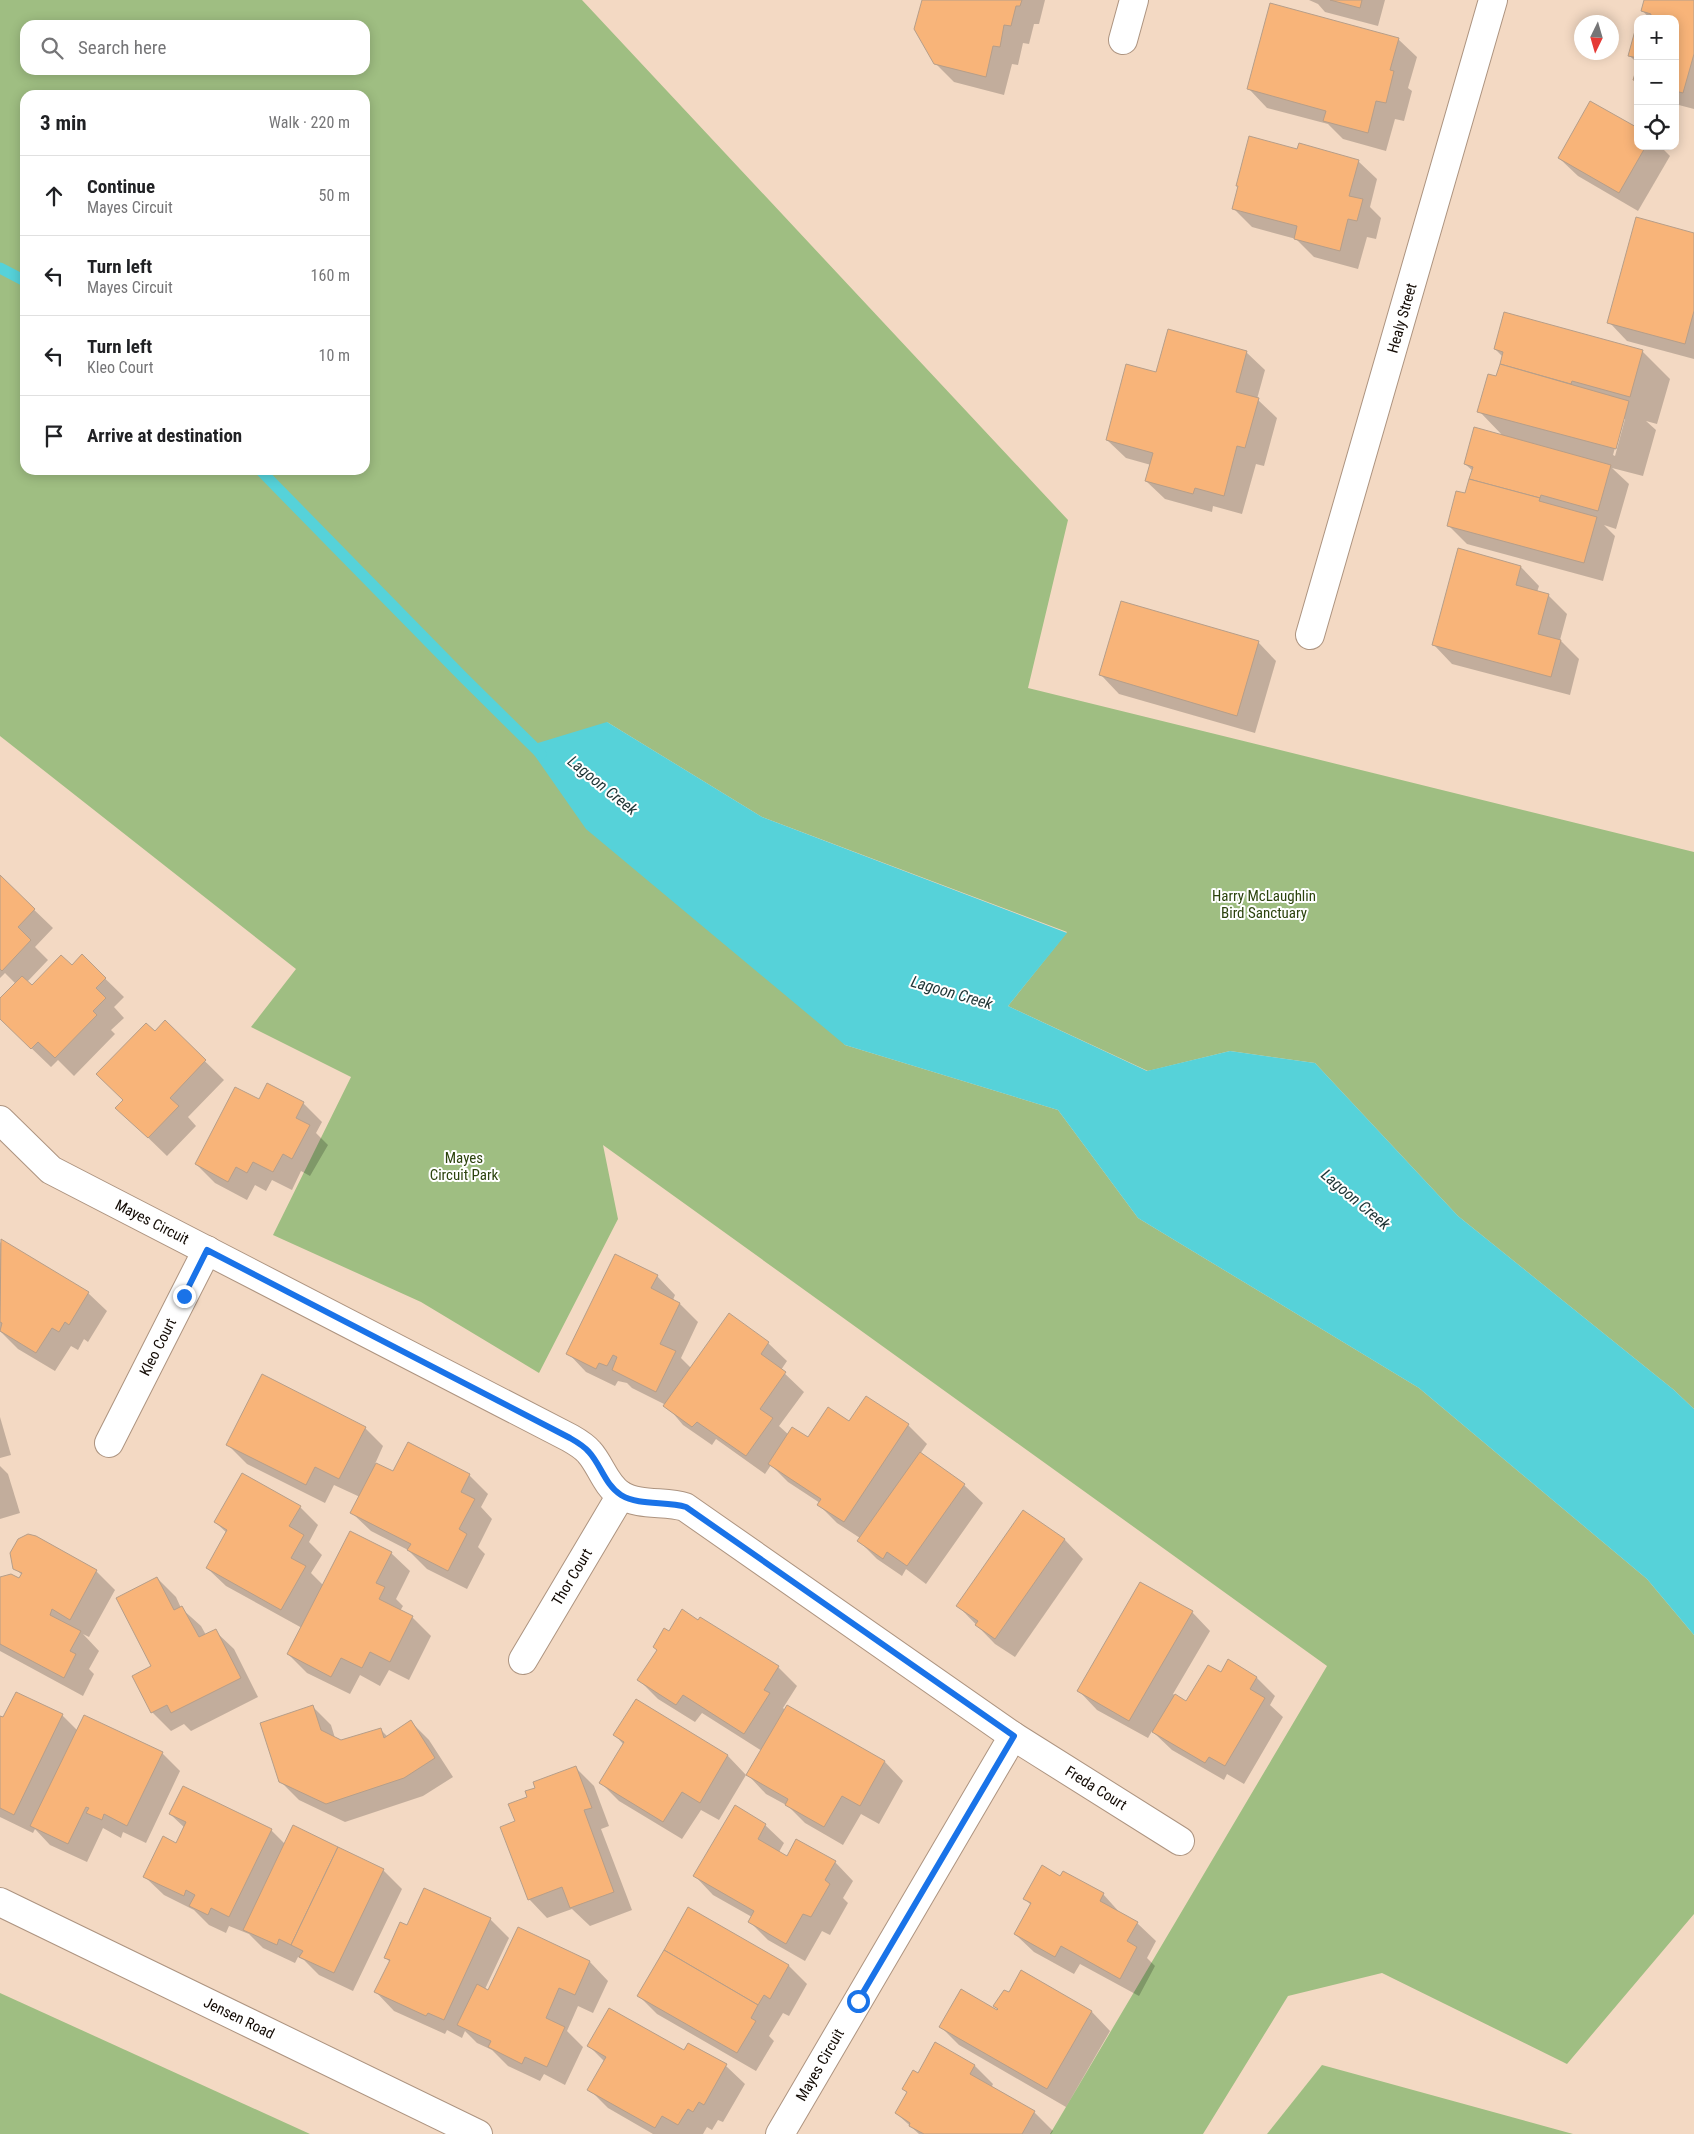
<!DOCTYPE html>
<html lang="en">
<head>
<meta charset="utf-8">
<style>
	body { margin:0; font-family:"Roboto Condensed",sans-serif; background:#f2f2f2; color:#202124 }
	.controls { position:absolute; right:15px; top:15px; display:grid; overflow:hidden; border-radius:10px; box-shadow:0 2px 12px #0003 }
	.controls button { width:45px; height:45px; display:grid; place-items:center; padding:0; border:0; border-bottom:1px solid #e0e0e0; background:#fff; color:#202124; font:25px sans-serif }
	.compass { position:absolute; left:1574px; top:15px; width:45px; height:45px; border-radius:50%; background:#fff; box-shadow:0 2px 12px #0003; rotate:185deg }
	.stop { position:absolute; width:15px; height:15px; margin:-11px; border:4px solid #1a73e8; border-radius:50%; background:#fff }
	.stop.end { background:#1a73e8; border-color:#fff; box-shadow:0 1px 5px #0008 }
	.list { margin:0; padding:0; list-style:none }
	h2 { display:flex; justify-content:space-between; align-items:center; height:65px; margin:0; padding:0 20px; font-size:21px }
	h2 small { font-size:16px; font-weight:400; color:#757577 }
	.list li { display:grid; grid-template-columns:32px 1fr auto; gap:15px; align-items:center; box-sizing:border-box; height:80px; padding:0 20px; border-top:1px solid #e0e0e0 }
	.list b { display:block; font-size:19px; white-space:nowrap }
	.list p { margin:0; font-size:16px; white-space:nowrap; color:#757577 }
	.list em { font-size:16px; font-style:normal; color:#757577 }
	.icon { flex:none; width:28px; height:28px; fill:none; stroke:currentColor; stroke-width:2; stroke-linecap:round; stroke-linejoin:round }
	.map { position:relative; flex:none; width:1694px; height:2134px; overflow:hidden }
	.search { position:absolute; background:#fff; box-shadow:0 2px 12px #0003; left:20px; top:20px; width:350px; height:55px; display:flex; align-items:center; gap:12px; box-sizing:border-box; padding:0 18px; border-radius:15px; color:#757577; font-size:19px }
	.panel { position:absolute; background:#fff; box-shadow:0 2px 12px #0003; left:20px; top:90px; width:350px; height:385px; border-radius:15px }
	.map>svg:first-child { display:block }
	.green { fill:#9fbe82; fill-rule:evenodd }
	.water { fill:#56d2d9 }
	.shadow { fill:#0003; fill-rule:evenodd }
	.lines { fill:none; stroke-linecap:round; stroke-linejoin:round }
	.stream { stroke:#56d2d9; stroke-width:11 }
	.building { fill:#f8b479; stroke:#b69e89 }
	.minor-casing { stroke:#ad9480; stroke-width:30 }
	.minor { stroke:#fff; stroke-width:28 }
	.route { stroke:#1a73e8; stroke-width:6 }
	.labels { text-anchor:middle; stroke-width:4; stroke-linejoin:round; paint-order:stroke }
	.street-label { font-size:15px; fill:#120a04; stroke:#fff }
	.park-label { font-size:15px; fill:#2c430d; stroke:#fff }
	.water-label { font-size:16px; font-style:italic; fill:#1e3435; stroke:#fff }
</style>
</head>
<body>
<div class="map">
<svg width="1694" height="2134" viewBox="0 0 1694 2134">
	<rect width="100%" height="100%" fill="#f3d9c3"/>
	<g class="green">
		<path d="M0 0H582L1068 520 1028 688 1694 852V1409L1674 1390 1458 1216 1315 1063 1230 1051 1148 1071 1008 1006 1067 932 762 817 607 722 845 1045 1058 1110 1138 1218 1419 1388 1647 1579 1694 1635V1914L1567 2064 1382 1973 1288 1996 1203 2134H1050L1327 1666 603 1145 618 1219 539 1373 421 1302 273 1235 351 1077 251 1027 296 969 0 736ZM25 25H365V70H25ZM25 95H365V470H25Z"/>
		<polygon points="0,1993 310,2134 0,2134"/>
		<polygon points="1322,2065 1573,2134 1267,2134"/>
	</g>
	<polygon class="water" points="607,722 762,817 1067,933 1008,1006 1147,1071 1230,1051 1315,1063 1458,1216 1674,1390 1694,1409 1694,1635 1647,1579 1419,1388 1138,1218 1058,1110 845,1045 586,829 528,746"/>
	<g class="shadow">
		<polygon points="923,0 1045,0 1039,24 1034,24 1029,44 1023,43 1018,65 1012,64 1004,95 954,82 935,63"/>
		<polygon points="1309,0 1385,0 1378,26 1325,12 1318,4"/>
		<polygon points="1645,0 1694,0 1694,109 1675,104 1675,19 1650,19 1642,10"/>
		<polygon points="1638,29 1638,64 1629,55"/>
		<polygon points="1398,39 1417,57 1408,88 1412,91 1404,121 1395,119 1386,151 1343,139 1328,124 1267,108 1249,89"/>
		<polygon points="1638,146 1660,146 1670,156 1638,211 1578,176 1559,158"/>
		<polygon points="1298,150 1358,161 1377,179 1370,207 1381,218 1376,239 1367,237 1358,269 1314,257 1296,239 1252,227 1234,209 1239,188 1237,185"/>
		<polygon points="1694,234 1694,359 1627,341 1609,322"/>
		<path d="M1495 349 1642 351 1670 379 1657 424 1646 421 1656 430 1643 476 1612 468 1629 484 1616 529 1604 525 1615 536 1603 581 1467 544 1448 525 1466 495 1473 471 1465 464 1504 437 1479 411 1497 378 1503 357ZM1623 419H1625L1615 456 1613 455Z"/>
		<polygon points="1246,352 1265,370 1257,399 1277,418 1264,466 1256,464 1242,514 1213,506 1212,512 1165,499 1146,481 1151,465 1126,458 1107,440 1157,374"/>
		<polygon points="1459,550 1521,567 1539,586 1537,592 1548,595 1567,614 1560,640 1579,659 1570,695 1452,664 1434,645"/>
		<polygon points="1258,642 1276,661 1255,733 1119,694 1101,675"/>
		<polygon points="0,877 53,928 35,947 48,960 27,982 32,987 72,967 82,956 124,997 114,1007 124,1018 111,1030 115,1034 74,1076 58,1060 51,1067 0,1018 0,1000 16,984 5,973 0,978"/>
		<polygon points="165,1022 224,1080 188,1117 196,1126 167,1156 136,1126 124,1100 155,1032"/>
		<polygon points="259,1101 303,1103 322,1122 316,1133 328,1145 310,1176 301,1171 292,1190 272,1180 266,1191 255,1185 247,1200 215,1183 196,1164"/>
		<polygon points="2,1241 88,1293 107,1311 88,1342 84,1339 78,1350 71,1346 55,1371 18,1349 0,1331 0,1243"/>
		<polygon points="657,1276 675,1295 673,1300 680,1304 698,1322 681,1358 691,1368 729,1315 768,1343 787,1361 781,1370 804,1392 779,1426 789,1435 808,1439 850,1423 867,1397 908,1425 927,1444 920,1454 964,1485 983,1503 926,1584 906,1569 902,1576 877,1559 859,1541 860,1538 837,1523 819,1505 820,1503 788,1482 771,1465 765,1474 716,1439 712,1445 683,1425 666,1405 632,1388 627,1383 618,1381 615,1386 586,1372 568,1353"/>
		<polygon points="0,1417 11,1455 0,1458"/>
		<polygon points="365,1428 383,1446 375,1464 394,1473 469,1475 488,1494 481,1507 492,1519 478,1547 485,1554 467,1589 427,1569 408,1550 371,1531 352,1513 360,1497 334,1485 325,1503 247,1464 228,1445"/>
		<polygon points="0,1466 8,1474 20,1513 0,1519"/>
		<polygon points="300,1507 318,1525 309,1542 322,1555 311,1573 324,1586 391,1553 410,1571 396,1599 403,1606 400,1611 412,1617 431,1636 409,1680 389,1670 380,1686 360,1675 350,1694 307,1673 288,1654 302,1628 226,1586 207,1568 227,1533 215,1522"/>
		<polygon points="1023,1512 1065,1540 1083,1559 1015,1657 995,1644 958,1606"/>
		<polygon points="15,1568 96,1571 115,1590 89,1637 83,1634 99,1651 89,1669 94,1674 83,1696 0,1651 0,1578 20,1579 22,1575"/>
		<polygon points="157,1578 176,1597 181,1608 201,1626 206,1635 215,1631 234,1649 258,1697 191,1731 184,1724 171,1731 152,1712 152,1667"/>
		<polygon points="1192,1612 1210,1631 1173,1694 1187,1703 1221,1673 1229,1661 1257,1678 1275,1696 1270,1705 1283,1717 1244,1784 1227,1774 1224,1780 1172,1750 1152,1731 1148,1738 1097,1710 1079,1691"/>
		<polygon points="700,1619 778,1667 797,1686 783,1708 785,1710 787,1706 885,1762 903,1781 879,1824 861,1814 843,1845 805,1823 788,1806 766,1794 748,1775 762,1751 702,1713 695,1722 658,1699 639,1680 669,1633 698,1622"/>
		<polygon points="636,1700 728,1756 746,1775 719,1820 701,1810 682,1839 619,1801 601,1783 624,1745 615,1735"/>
		<polygon points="313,1707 331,1725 335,1738 341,1741 381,1730 388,1737 410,1721 429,1740 453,1777 423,1796 345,1822 299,1800 280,1781"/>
		<polygon points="62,1715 77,1730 162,1753 180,1771 146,1843 123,1832 121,1838 103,1828 87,1862 50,1845 35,1829 33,1833 0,1817 0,1717"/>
		<polygon points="576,1768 594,1786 609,1826 601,1829 632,1910 590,1926 572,1909 547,1918 529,1899 517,1822 537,1788"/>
		<polygon points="170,1814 271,1830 285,1844 383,1870 402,1889 353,1991 319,1975 304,1960 298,1957 295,1963 263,1948 249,1934 229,1926 226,1933 209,1925 194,1910 164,1895 145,1877 177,1845 185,1828"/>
		<polygon points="765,1825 784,1843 779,1852 787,1857 835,1862 853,1881 843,1898 848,1903 830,1935 822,1931 805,1961 768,1940 750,1922 752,1917 713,1895 695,1876"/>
		<polygon points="1060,1878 1103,1894 1121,1914 1137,1923 1156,1941 1147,1958 1155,1966 1139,1996 1080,1964 1074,1974 1034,1952 1015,1934 1031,1905 1024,1898"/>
		<polygon points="689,1908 789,1966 807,1984 789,2016 783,2013 769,2036 774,2041 756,2071 657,2014 638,1995"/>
		<polygon points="490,1919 509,1938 485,1989 489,1991 518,1928 590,1962 608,1981 593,2013 578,2006 567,2031 583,2047 565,2085 544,2074 540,2081 508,2066 492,2050 477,2043 465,2031 462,2038 447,2030 445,2034 394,2011 376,1992 390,1962 385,1957 407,1927"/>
		<polygon points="1022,1972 1092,2012 1110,2031 1066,2107 959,2045 940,2026 997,2011 999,2010 995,2006 1009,1994"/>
		<polygon points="688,2044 726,2066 745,2084 723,2122 718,2120 712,2130 707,2127 703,2134 653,2134 608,2108 589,2089 605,2062 588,2045 684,2051"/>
		<polygon points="975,2066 993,2084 991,2088 1034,2112 1053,2131 1051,2134 919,2134 896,2113 908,2093 904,2089 918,2074"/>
	</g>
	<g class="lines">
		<g class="stream">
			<polyline points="0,268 25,281"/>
			<polyline points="260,470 463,677 541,754"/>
		</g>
	</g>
	<g class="building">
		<polygon points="922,0 1022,0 1020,6 1016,6 1011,26 1004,25 1000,47 993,46 986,77 934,64 914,29"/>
		<polygon points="1330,0 1362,0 1360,8"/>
		<polygon points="1644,0 1694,0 1694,54 1683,93 1675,91 1675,19 1650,19 1651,14 1641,11"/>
		<polygon points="1270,3 1399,38 1390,70 1394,71 1386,103 1376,101 1368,133 1323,121 1326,111 1247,89"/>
		<polygon points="1636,27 1638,28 1638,58 1628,56"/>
		<polygon points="1638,64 1638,81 1633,80"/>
		<polygon points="1590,101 1638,128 1638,146 1646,146 1619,193 1558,158"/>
		<polygon points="1249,136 1297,149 1299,143 1359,160 1349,196 1363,199 1357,221 1348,219 1340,251 1294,239 1297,226 1232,209 1238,186 1236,186"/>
		<polygon points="1636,217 1694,233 1694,311 1685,344 1607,323"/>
		<polygon points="1504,312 1643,350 1630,397 1572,381 1571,384 1500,364 1503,352 1494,349"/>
		<polygon points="1168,329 1247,351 1236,392 1259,398 1245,448 1237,446 1224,496 1195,488 1193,494 1145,481 1153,453 1106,440 1126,364 1156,372"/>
		<polygon points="1500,364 1629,401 1616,449 1477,412 1488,374 1496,376"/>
		<polygon points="1474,427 1611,465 1598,511 1541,495 1540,498 1469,479 1473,467 1464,464"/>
		<polygon points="1469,479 1540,498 1539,501 1597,517 1584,563 1447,526 1456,491 1465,493"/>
		<polygon points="1458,548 1521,566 1516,585 1549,594 1538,634 1561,640 1551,677 1432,645"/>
		<polygon points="1121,601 1259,641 1237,716 1099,675"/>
		<polygon points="0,875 35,909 18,927 31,940 2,971 0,969"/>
		<polygon points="82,954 106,978 96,988 106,998 93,1011 97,1015 55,1058 38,1042 31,1049 0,1019 0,998 22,976 32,985 61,955 72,965"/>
		<polygon points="165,1020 206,1060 170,1098 179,1106 148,1138 115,1108 123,1100 96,1074 146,1023 155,1031"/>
		<polygon points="267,1083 304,1102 296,1118 310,1125 292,1159 283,1154 273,1172 253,1162 247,1173 236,1167 228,1182 195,1164 235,1087 259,1099"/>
		<polygon points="1,1239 89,1292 69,1325 65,1322 59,1332 52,1328 36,1353 0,1331 2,1323 0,1322"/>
		<polygon points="615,1254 658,1275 651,1288 680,1303 660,1344 676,1351 656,1392 612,1370 617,1357 613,1355 607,1366 599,1363 596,1369 566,1354"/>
		<polygon points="729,1313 769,1342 761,1354 786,1372 760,1409 773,1418 746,1456 697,1422 692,1427 663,1406"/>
		<polygon points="262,1374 366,1427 339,1479 315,1467 306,1485 226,1445"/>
		<polygon points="866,1396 909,1424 844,1522 817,1505 821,1499 768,1464 792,1427 808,1437 828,1407 849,1421"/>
		<polygon points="408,1442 470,1474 461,1492 475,1499 459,1529 467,1534 448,1571 407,1550 411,1544 350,1513 376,1463 393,1471"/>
		<polygon points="920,1452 965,1484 907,1566 887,1552 883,1559 857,1541"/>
		<polygon points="242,1473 301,1506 289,1526 304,1535 291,1558 306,1566 281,1610 206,1568 227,1530 214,1522"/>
		<polygon points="1023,1510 1065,1539 995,1639 975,1625 978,1621 956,1606"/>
		<polygon points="350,1531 392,1552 376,1583 385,1587 379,1599 413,1616 390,1662 370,1652 362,1668 341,1658 331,1677 287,1654"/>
		<polygon points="28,1534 36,1536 97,1570 70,1620 52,1609 50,1615 81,1631 70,1651 76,1654 64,1678 0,1644 0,1577 11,1574 19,1578 22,1573 13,1569 10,1553 18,1539"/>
		<polygon points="157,1577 174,1610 182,1606 199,1637 216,1629 241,1678 171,1713 167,1705 151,1713 132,1676 151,1666 116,1598"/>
		<polygon points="1140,1582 1193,1611 1129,1721 1077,1691"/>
		<polygon points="682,1609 698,1620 700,1617 779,1666 764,1690 770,1693 744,1734 683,1695 676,1705 637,1680 657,1650 653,1647 664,1628 669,1631"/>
		<polygon points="1228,1659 1257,1677 1250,1689 1265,1698 1225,1766 1209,1757 1205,1763 1152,1732 1175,1694 1186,1701 1208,1665 1221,1672"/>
		<polygon points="16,1692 63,1714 14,1815 0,1808 0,1716 3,1717"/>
		<polygon points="636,1699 728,1755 700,1803 682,1792 663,1822 599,1783 624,1742 613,1735"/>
		<polygon points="313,1705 321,1730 341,1740 381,1728 384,1738 411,1720 435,1758 404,1778 326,1804 279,1782 260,1723"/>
		<polygon points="787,1705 885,1761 860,1806 842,1796 824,1827 785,1805 788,1799 746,1775"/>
		<polygon points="84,1715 163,1752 127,1826 104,1814 102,1820 86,1813 89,1808 86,1807 68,1844 30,1826"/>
		<polygon points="576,1766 592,1808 584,1810 614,1892 570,1908 562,1887 528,1900 500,1827 515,1821 508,1804 527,1797 525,1791 535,1788 533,1782"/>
		<polygon points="183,1786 272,1829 229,1917 211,1908 208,1915 189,1906 195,1895 186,1890 184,1896 143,1877 163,1836 176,1843 186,1822 169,1814"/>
		<polygon points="735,1805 766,1824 758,1839 787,1856 796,1839 836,1861 825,1880 830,1884 811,1917 803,1914 786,1944 748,1922 754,1911 693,1876"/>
		<polygon points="293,1825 338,1847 291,1945 279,1939 277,1945 243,1930"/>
		<polygon points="338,1847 384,1869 334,1973 299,1957 303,1951 291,1945"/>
		<polygon points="1042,1865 1060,1876 1063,1871 1104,1893 1100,1901 1138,1922 1127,1941 1137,1947 1120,1979 1061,1946 1055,1957 1014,1934 1031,1903 1023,1899"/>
		<polygon points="424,1888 491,1918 444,2020 428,2013 426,2016 374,1992 390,1960 384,1958 400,1922 407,1925"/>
		<polygon points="688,1907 789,1965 770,1999 764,1995 758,2005 664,1950"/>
		<polygon points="518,1927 590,1961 575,1995 559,1988 546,2018 565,2027 547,2067 525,2057 522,2064 488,2047 491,2041 457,2025 477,1984 488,1990"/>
		<polygon points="664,1950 758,2005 751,2018 756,2021 737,2053 637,1996"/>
		<polygon points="1021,1970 1092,2011 1047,2089 939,2027 961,1989 997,2010 998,2009 993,2006 1004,1990 1009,1992"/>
		<polygon points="609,2008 684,2050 688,2043 727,2064 704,2105 699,2102 693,2112 688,2109 678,2125 662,2116 655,2128 587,2090 606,2057 587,2046"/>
		<polygon points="935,2042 975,2065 970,2074 1035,2111 1022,2134 924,2134 909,2126 910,2123 895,2113 907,2092 902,2089 913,2070 918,2073"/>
	</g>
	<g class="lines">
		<defs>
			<g id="minor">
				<polyline points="1123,40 1134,0"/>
				<polyline points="1310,635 1493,0"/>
				<path d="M0 1120 51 1170 570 1438C577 1442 584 1446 589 1452 601 1465 605 1485 621 1495 639 1506 666 1501 685 1507L1013 1736 780 2134"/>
				<polyline points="109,1443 207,1250"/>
				<polyline points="523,1660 621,1495"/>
				<polyline points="1013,1736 1180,1841"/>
				<polyline points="0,1902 478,2134"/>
			</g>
		</defs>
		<use href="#minor" class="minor-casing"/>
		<use href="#minor" class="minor"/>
	</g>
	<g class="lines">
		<path class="route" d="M184 1296 207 1250 570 1438C577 1442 584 1446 589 1452 601 1465 605 1485 621 1495 639 1506 666 1501 686 1507L1014 1736 858 2001"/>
	</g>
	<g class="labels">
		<g class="street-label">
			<text transform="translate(1402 318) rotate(-74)" y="5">Healy Street</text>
			<text transform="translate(152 1222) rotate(27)" y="5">Mayes Circuit</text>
			<text transform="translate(158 1347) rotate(-63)" y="5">Kleo Court</text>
			<text transform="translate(572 1577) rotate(-59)" y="5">Thor Court</text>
			<text transform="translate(1096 1788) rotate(32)" y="5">Freda Court</text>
			<text transform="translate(239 2018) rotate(26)" y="5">Jensen Road</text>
			<text transform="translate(820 2065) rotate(-60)" y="5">Mayes Circuit</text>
		</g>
		<g class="park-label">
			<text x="1264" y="901">Harry McLaughlin<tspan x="1264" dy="17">Bird Sanctuary</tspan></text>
			<text x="464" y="1163">Mayes<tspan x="464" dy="17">Circuit Park</tspan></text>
		</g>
		<g class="water-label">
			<text transform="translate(603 785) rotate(39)" y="6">Lagoon Creek</text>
			<text transform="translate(952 992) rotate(16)" y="6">Lagoon Creek</text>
			<text transform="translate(1356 1199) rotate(40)" y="6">Lagoon Creek</text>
		</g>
	</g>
</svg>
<div class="controls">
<button>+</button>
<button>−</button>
<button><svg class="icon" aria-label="locate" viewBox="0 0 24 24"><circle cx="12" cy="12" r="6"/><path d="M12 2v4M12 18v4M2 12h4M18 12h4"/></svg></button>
</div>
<svg class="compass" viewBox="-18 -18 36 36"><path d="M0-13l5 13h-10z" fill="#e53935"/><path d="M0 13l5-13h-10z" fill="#757577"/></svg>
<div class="stop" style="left:858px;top:2001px"></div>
<div class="stop end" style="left:184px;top:1296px"></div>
<div class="search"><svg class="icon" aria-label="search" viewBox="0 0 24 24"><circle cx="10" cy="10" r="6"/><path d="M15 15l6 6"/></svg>Search here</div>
<section class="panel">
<h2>3 min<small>Walk · 220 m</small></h2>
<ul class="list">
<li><svg class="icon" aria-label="ahead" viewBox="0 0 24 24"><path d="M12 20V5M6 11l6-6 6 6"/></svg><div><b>Continue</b><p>Mayes Circuit</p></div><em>50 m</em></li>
<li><svg class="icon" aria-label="left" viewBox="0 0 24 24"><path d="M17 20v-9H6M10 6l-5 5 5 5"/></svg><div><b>Turn left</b><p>Mayes Circuit</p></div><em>160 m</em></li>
<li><svg class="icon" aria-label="left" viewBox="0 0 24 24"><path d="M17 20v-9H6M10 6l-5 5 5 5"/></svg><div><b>Turn left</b><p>Kleo Court</p></div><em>10 m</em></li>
<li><svg class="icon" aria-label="arrive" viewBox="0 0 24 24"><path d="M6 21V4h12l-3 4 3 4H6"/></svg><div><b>Arrive at destination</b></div></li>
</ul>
</section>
</div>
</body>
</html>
